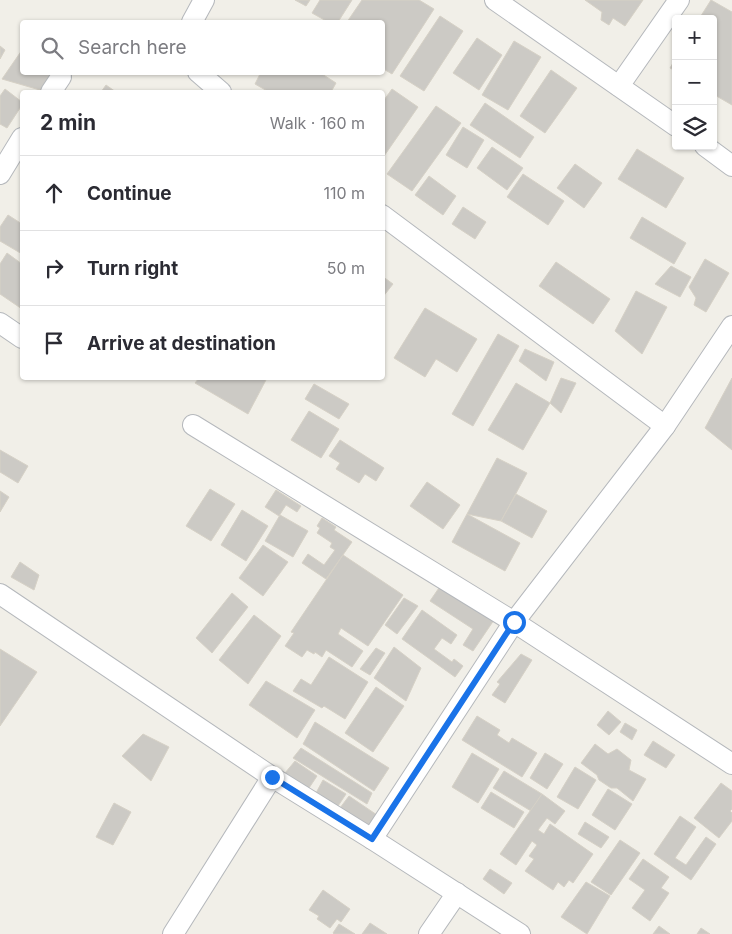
<!DOCTYPE html>
<html lang="en">
<head>
<meta charset="utf-8">
<style>
	body { margin:0; font-family:Inter,sans-serif; background:#f2f2f3; color:#2b2b33 }
	.controls { position:absolute; right:15px; top:15px; display:grid; overflow:hidden; border-radius:5px; box-shadow:0 1px 4px #0004 }
	.controls button { width:45px; height:45px; display:grid; place-items:center; padding:0; border:0; border-bottom:1px solid #e1e1e2; background:#fff; color:#2b2b33; font:25px sans-serif }
	.stop { position:absolute; width:15px; height:15px; margin:-11px; border:4px solid #1a73e8; border-radius:50%; background:#fff }
	.stop.end { background:#1a73e8; border-color:#fff; box-shadow:0 1px 5px #0008 }
	.list { margin:0; padding:0; list-style:none }
	h2 { display:flex; justify-content:space-between; align-items:center; height:65px; margin:0; padding:0 20px; font-size:21px }
	h2 small { font-size:16px; font-weight:400; color:#7c7c81 }
	.list li { display:grid; grid-template-columns:32px 1fr auto; gap:15px; align-items:center; box-sizing:border-box; height:75px; padding:0 20px; border-top:1px solid #e1e1e2 }
	.list b { display:block; font-size:19px; white-space:nowrap }
	.list em { font-size:16px; font-style:normal; color:#7c7c81 }
	.icon { flex:none; width:28px; height:28px; fill:none; stroke:currentColor; stroke-width:2; stroke-linecap:round; stroke-linejoin:round }
	.map { position:relative; flex:none; width:732px; height:934px; overflow:hidden }
	.search { position:absolute; background:#fff; box-shadow:0 1px 4px #0004; left:20px; top:20px; width:365px; height:55px; display:flex; align-items:center; gap:12px; box-sizing:border-box; padding:0 18px; border-radius:5px; color:#7c7c81; font-size:19px }
	.panel { position:absolute; background:#fff; box-shadow:0 1px 4px #0004; left:20px; top:90px; width:365px; height:290px; border-radius:5px }
	.map>svg:first-child { display:block }
	.building { fill:#cccac5; stroke:#d6d1c6 }
	.lines { fill:none; stroke-linecap:round; stroke-linejoin:round }
	.minor-casing { stroke:#b5b8bc; stroke-width:22 }
	.minor { stroke:#fff; stroke-width:20 }
	.route { stroke:#1a73e8; stroke-width:6 }
</style>
</head>
<body>
<div class="map">
<svg width="732" height="934" viewBox="0 0 732 934">
	<rect width="100%" height="100%" fill="#f1efe8"/>
	<g class="building">
		<polygon points="295,0 310,0 306,6"/>
		<polygon points="320,0 352,0 338,22 328,22 312,13"/>
		<polygon points="362,0 419,0 434,9 392,74 382,68 382,22 347,22"/>
		<polygon points="585,0 643,0 625,26 613,18 609,25 601,20 602,12"/>
		<polygon points="711,0 732,12 732,105 713,94 713,19 699,19"/>
		<polygon points="440,16 463,31 424,91 400,76"/>
		<polygon points="477,38 502,55 479,90 453,73"/>
		<polygon points="514,41 541,57 508,110 482,95"/>
		<polygon points="0,46 5,50 0,59"/>
		<polygon points="22,50 22,72 52,72 40,90 2,79"/>
		<polygon points="676,58 676,71 670,68"/>
		<polygon points="551,70 577,88 545,133 520,116"/>
		<polygon points="261,72 319,72 336,83 331,92 269,92 255,84"/>
		<polygon points="106,85 116,92 101,92"/>
		<polygon points="5,89 22,102 22,105 7,128 0,124 0,96"/>
		<polygon points="392,89 418,107 382,159 382,103"/>
		<polygon points="485,103 534,137 520,158 470,125"/>
		<polygon points="436,106 461,123 412,191 387,174"/>
		<polygon points="463,127 484,140 467,168 446,155"/>
		<polygon points="492,147 523,168 507,190 477,168"/>
		<polygon points="637,149 684,178 666,208 618,179"/>
		<polygon points="575,164 602,183 584,208 557,188"/>
		<polygon points="523,174 564,201 548,225 507,197"/>
		<polygon points="429,176 456,196 443,215 415,195"/>
		<polygon points="463,207 486,222 475,239 452,224"/>
		<polygon points="8,215 22,224 22,254 0,241 0,227"/>
		<polygon points="642,217 686,243 674,264 630,238"/>
		<polygon points="7,253 22,264 22,309 0,294 0,264"/>
		<polygon points="705,259 729,273 706,312 694,305 696,298 689,287"/>
		<polygon points="556,262 610,299 593,324 539,286"/>
		<polygon points="671,266 691,277 680,297 655,284"/>
		<polygon points="382,276 393,284 382,298"/>
		<polygon points="636,291 667,307 642,354 615,331"/>
		<polygon points="425,308 477,339 457,372 436,359 425,377 394,358"/>
		<polygon points="498,334 519,346 473,426 452,414"/>
		<polygon points="525,349 554,362 546,381 519,361"/>
		<polygon points="199,378 267,378 248,414 195,383"/>
		<polygon points="561,378 576,383 561,413 550,403"/>
		<polygon points="732,378 732,450 705,428"/>
		<polygon points="516,383 550,403 523,450 488,430"/>
		<polygon points="314,384 349,404 339,419 305,399"/>
		<polygon points="309,411 339,429 321,458 291,440"/>
		<polygon points="340,440 384,468 376,481 365,474 359,483 336,469 340,463 329,456"/>
		<polygon points="0,450 28,466 18,483 0,472"/>
		<polygon points="497,458 527,473 501,521 467,514"/>
		<polygon points="427,482 460,505 443,529 410,506"/>
		<polygon points="210,489 235,504 211,541 186,526"/>
		<polygon points="276,490 301,506 297,512 286,505 279,516 265,507"/>
		<polygon points="0,491 9,497 0,512"/>
		<polygon points="516,494 547,511 532,538 501,521"/>
		<polygon points="242,510 268,526 246,561 221,545"/>
		<polygon points="467,514 520,543 505,571 452,542"/>
		<polygon points="280,515 308,531 293,557 265,541"/>
		<polygon points="322,518 336,527 334,530 352,542 326,579 302,563 308,554 324,565 335,550 330,547 332,543 317,533 320,528 317,526"/>
		<polygon points="263,545 288,562 263,596 239,578"/>
		<polygon points="343,555 403,595 368,646 341,628 338,634 363,651 352,667 326,650 322,657 315,652 314,654 307,650 302,657 285,646 294,633 291,632"/>
		<polygon points="20,562 39,575 34,590 11,577"/>
		<polygon points="441,585 494,620 473,651 463,645 473,629 430,601"/>
		<polygon points="232,593 248,607 212,653 196,638"/>
		<polygon points="404,598 418,606 397,634 385,625"/>
		<polygon points="422,610 457,635 451,644 442,638 434,649 452,662 454,659 463,666 455,677 402,639"/>
		<polygon points="254,615 281,636 248,684 219,660"/>
		<polygon points="394,647 421,668 406,701 374,678"/>
		<polygon points="376,648 385,653 370,675 360,669"/>
		<polygon points="0,649 37,672 0,726"/>
		<polygon points="521,654 532,660 505,703 492,695 500,684 497,682"/>
		<polygon points="329,657 368,682 345,719 324,706 322,708 293,691 301,679 311,685"/>
		<polygon points="266,681 315,710 297,738 249,705"/>
		<polygon points="376,687 404,706 373,752 345,733"/>
		<polygon points="608,711 621,722 609,735 597,725"/>
		<polygon points="477,716 500,730 497,735 509,743 512,738 537,753 522,777 462,740"/>
		<polygon points="315,722 389,768 374,791 303,744"/>
		<polygon points="625,723 637,730 632,740 620,732"/>
		<polygon points="143,734 169,747 151,781 122,756"/>
		<polygon points="653,741 675,755 666,768 644,755"/>
		<polygon points="595,744 608,754 617,749 631,760 629,770 646,779 633,801 617,788 611,788 599,780 597,775 581,763"/>
		<polygon points="301,748 372,793 367,804 293,758"/>
		<polygon points="472,753 499,769 478,803 452,787"/>
		<polygon points="545,753 563,764 547,789 530,778"/>
		<polygon points="295,761 317,776 309,788 285,773"/>
		<polygon points="575,767 596,780 578,809 557,797"/>
		<polygon points="504,771 542,794 531,811 493,788"/>
		<polygon points="323,780 346,794 338,806 316,793"/>
		<polygon points="721,783 732,791 732,809 730,811 732,813 732,821 719,838 694,818"/>
		<polygon points="608,789 632,804 615,830 592,815"/>
		<polygon points="491,792 524,812 514,828 481,808"/>
		<polygon points="542,794 565,811 555,824 547,818 538,830 544,834 550,824 593,854 573,883 569,880 564,887 558,882 553,890 525,871 534,859 529,856 537,845 532,841 516,865 500,854"/>
		<polygon points="349,796 377,815 368,827 340,808"/>
		<polygon points="114,803 131,812 113,845 96,837"/>
		<polygon points="680,816 696,827 675,858 686,865 706,837 716,844 691,880 654,854"/>
		<polygon points="585,822 609,837 601,848 578,834"/>
		<polygon points="620,840 640,853 611,895 591,882"/>
		<polygon points="643,859 669,877 661,888 669,893 650,921 632,908 645,890 629,879"/>
		<polygon points="490,869 512,883 504,894 483,879"/>
		<polygon points="586,882 610,896 587,934 561,917"/>
		<polygon points="323,890 350,909 341,922 337,919 330,928 317,919 319,916 309,910"/>
		<polygon points="370,923 387,934 362,934"/>
		<polygon points="339,924 355,934 334,934 333,933"/>
		<polygon points="659,926 670,934 653,934"/>
		<polygon points="701,928 710,934 697,934"/>
	</g>
	<g class="lines">
		<defs>
			<g id="minor">
				<polyline points="495,0 676,126"/>
				<polyline points="192,22 204,0"/>
				<polyline points="198,72 221,92"/>
				<polyline points="619,86 679,0"/>
				<polyline points="51,92 61,77"/>
				<polyline points="705,146 732,166"/>
				<polyline points="0,174 22,138"/>
				<polyline points="382,215 665,426"/>
				<polyline points="0,323 22,338"/>
				<polyline points="193,425 514,622 732,764"/>
				<polyline points="0,594 272,777 372,839 520,934"/>
				<polyline points="372,839 514,622 665,426 732,326"/>
				<polyline points="173,934 272,777"/>
				<polyline points="429,934 457,893"/>
			</g>
		</defs>
		<use href="#minor" class="minor-casing"/>
		<use href="#minor" class="minor"/>
	</g>
	<g class="lines">
		<polyline class="route" points="272,777 372,839 514,622"/>
	</g>
</svg>
<div class="controls">
<button>+</button>
<button>−</button>
<button><svg class="icon" aria-label="layers" viewBox="0 0 24 24"><path d="M12 4l9 5-9 5-9-5zM3 14l9 5 9-5"/></svg></button>
</div>
<div class="stop" style="left:514px;top:622px"></div>
<div class="stop end" style="left:272px;top:777px"></div>
<div class="search"><svg class="icon" aria-label="search" viewBox="0 0 24 24"><circle cx="10" cy="10" r="6"/><path d="M15 15l6 6"/></svg>Search here</div>
<section class="panel">
<h2>2 min<small>Walk · 160 m</small></h2>
<ul class="list">
<li><svg class="icon" aria-label="ahead" viewBox="0 0 24 24"><path d="M12 20V5M6 11l6-6 6 6"/></svg><div><b>Continue</b></div><em>110 m</em></li>
<li><svg class="icon" aria-label="right" viewBox="0 0 24 24"><path d="M7 20v-9h11M14 6l5 5-5 5"/></svg><div><b>Turn right</b></div><em>50 m</em></li>
<li><svg class="icon" aria-label="arrive" viewBox="0 0 24 24"><path d="M6 21V4h12l-3 4 3 4H6"/></svg><div><b>Arrive at destination</b></div></li>
</ul>
</section>
</div>
</body>
</html>
